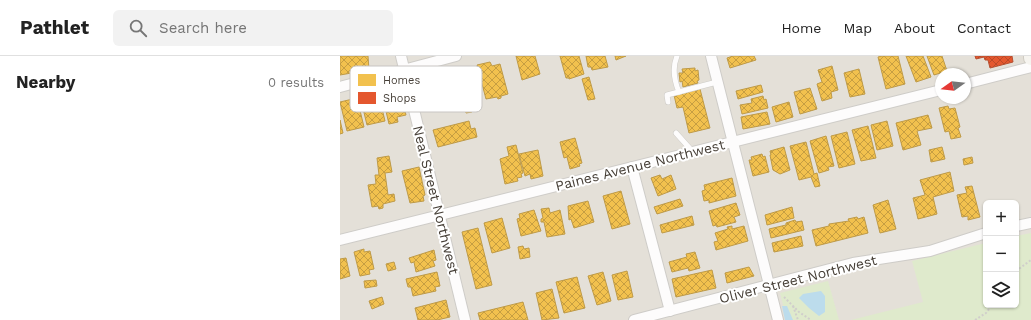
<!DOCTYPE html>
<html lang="en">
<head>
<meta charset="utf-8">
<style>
	body { margin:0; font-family:"Work Sans",sans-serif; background:#f2f2f2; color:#222 }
	.controls { position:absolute; right:12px; bottom:12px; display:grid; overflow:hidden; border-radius:6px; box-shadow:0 1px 3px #0004 }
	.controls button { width:36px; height:36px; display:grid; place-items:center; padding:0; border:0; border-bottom:1px solid #e0e0e0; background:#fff; color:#222; font:20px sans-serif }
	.compass { position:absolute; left:595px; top:12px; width:36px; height:36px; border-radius:50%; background:#fff; box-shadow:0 1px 3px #0004; rotate:255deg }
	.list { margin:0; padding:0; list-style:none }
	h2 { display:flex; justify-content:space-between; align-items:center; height:52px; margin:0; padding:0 16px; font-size:17px }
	h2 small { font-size:13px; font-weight:400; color:#767676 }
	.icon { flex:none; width:22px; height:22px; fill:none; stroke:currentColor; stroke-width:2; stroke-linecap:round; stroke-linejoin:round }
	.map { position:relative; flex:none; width:691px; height:264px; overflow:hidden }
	header { display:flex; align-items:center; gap:24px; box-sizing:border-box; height:56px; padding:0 20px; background:#fff; border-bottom:1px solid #e0e0e0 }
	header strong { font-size:19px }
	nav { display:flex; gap:22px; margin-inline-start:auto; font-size:14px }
	.search { width:280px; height:36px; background:#f2f2f2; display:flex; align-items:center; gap:10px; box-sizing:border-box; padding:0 14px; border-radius:6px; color:#767676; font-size:15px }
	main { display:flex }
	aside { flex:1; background:#fff }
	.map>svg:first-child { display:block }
	.residential { fill:#e4e0d8; fill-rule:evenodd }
	.park { fill:#dfeacc }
	.water { fill:#bcdcec }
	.homes { fill:url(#homes-cross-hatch); stroke:#be9a47 }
	.shops { fill:url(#shops-cross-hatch); stroke:#b55031 }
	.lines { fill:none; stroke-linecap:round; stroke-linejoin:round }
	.lane-casing { stroke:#ceccc8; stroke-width:6 }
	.street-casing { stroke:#ceccc8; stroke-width:12 }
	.secondary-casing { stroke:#cfcbc2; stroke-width:16 }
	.path { stroke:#d0cecb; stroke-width:2; stroke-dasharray:2 2; stroke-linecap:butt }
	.lane { stroke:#fdfcfc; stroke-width:5 }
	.street { stroke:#fdfcfc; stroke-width:10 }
	.secondary { stroke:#f6f4ef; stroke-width:14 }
	.labels { text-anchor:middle; stroke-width:4; stroke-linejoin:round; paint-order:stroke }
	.street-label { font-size:14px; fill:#463f37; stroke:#fff }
	.key { fill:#fff; stroke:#c8c5c3; stroke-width:1 }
	.key-label { font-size:11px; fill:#463f37 }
</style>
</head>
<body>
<header>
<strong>Pathlet</strong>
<div class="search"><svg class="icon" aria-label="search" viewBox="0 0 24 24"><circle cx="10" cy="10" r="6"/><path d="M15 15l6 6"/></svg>Search here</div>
<nav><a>Home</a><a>Map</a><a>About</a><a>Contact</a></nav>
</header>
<main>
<aside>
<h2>Nearby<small>0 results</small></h2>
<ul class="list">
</ul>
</aside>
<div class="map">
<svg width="691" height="264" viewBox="0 0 691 264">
	<defs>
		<pattern id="homes-cross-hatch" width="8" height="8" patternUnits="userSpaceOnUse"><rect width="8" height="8" fill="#f2c14e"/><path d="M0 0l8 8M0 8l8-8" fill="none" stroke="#c69e42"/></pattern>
		<pattern id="shops-cross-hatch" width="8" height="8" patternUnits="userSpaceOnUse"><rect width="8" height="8" fill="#e4572e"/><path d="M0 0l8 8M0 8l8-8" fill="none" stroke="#bb4928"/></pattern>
	</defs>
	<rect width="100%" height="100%" fill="#f0eeeb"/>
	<path class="residential" d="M0 0H691V264H0ZM601 18H625V42H601ZM646 147H676V249H646Z"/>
	<g class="park">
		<polygon points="691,177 691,264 511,264 583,246 572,205 646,187 646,249 676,249 676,180"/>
		<polygon points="488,225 499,264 447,264 440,237"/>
	</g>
	<g class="water">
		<polygon points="481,235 485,240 485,256 479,260 469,252 459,242 463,238"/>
		<polygon points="442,250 447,250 453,264 445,264"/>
	</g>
	<g class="homes">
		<polygon points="0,0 28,0 29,14 0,19"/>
		<polygon points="176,0 195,0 200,18 182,24"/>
		<polygon points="220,0 239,0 244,18 229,23 229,22 226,22"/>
		<polygon points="246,0 265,0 268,11 252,14 251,11 248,11"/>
		<polygon points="275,0 286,0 276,4"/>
		<polygon points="393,0 414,0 416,4 390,12 387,2"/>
		<polygon points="542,0 558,0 565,28 546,33 538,1"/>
		<polygon points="566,0 583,0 591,21 576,26"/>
		<polygon points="587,0 602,0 607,15 594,19"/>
		<polygon points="150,6 152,10 160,8 168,38 161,40 161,42 158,43 157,41 146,43 137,9"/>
		<polygon points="492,10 498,34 491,36 492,42 482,45 477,28 482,26 478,14"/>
		<polygon points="355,12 355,15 358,14 359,24 357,25 358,27 343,31 342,25 340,26 339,17 343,17 342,13"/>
		<polygon points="519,13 525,38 510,41 504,17"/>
		<polygon points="249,21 255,43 248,44 242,23"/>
		<polygon points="421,29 423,36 398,43 396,35"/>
		<polygon points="59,30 66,59 57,61 58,66 49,68 41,34"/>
		<polygon points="470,32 477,53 460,58 454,36"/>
		<polygon points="360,33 370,72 349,77 343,51 337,52 334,39"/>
		<polygon points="38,36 45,65 27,69 20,40"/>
		<polygon points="423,40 424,44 426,43 428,52 402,58 400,49 412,47 411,43"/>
		<polygon points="17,42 24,71 7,75 0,46"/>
		<polygon points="449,46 453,61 436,66 432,51"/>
		<polygon points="130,48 132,56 126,57 124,50"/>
		<polygon points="608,50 609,53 615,52 620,71 618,72 621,81 611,83 609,75 605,76 599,52"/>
		<polygon points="427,56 430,68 403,73 401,61"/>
		<polygon points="588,59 592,72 577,75 581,89 563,94 556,67"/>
		<polygon points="0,64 3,77 0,78"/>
		<polygon points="129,65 131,73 135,72 137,81 98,91 93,74"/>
		<polygon points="547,65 553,90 537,94 531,69"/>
		<polygon points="528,70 536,102 521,105 512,74"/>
		<polygon points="507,76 515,108 499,112 491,80"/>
		<polygon points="486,80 494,110 488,111 489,114 479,117 470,85"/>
		<polygon points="235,82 242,107 239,108 240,110 230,113 227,101 224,102 220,86"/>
		<polygon points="466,86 474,118 477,117 480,130 475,131 471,121 459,124 450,90"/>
		<polygon points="176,89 183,117 181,118 182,121 177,122 178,125 165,128 160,103 169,100 167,91"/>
		<polygon points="444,91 450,114 440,118 433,114 430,99 431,99 430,95"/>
		<polygon points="602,91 605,103 591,106 589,94"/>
		<polygon points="198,94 203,120 191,123 190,118 185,120 179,98"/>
		<polygon points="422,98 423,101 425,100 429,116 413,120 409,104 412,104 411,101"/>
		<polygon points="49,100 52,116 45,117 48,139 54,138 55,145 43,148 43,152 39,153 38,150 32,151 28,129 36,128 35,119 39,119 37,102"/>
		<polygon points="632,101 633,107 624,109 623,103"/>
		<polygon points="79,111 85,139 83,140 84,145 70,147 62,115"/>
		<polygon points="610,116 614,135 593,141 597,158 578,163 573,142 585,139 580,124"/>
		<polygon points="320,119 322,123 331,119 336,133 318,140 311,122"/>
		<polygon points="392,122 396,140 369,147 369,144 364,145 362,135 365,134 364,129"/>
		<polygon points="632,130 640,161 628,164 628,160 622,161 617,139 627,137 625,131"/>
		<polygon points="281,135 290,168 272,173 263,140"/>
		<polygon points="340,143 343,150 317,158 314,151"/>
		<polygon points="548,144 556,173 540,177 533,149"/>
		<polygon points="248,145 254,166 234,172 231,163 229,164 228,150"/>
		<polygon points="396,147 400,159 394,161 396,166 377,171 376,169 373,170 369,155"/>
		<polygon points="452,151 454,162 427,169 425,159"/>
		<polygon points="209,152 210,157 220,154 225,178 207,181 204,166 201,166 201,163 203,162 201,153"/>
		<polygon points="194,154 201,175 181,180 177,163 180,162 179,158"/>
		<polygon points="352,160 354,169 322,177 320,169"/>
		<polygon points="517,161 518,163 524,161 528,177 476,190 472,174 489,170 489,168 509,165 508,163"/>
		<polygon points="162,162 170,192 152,197 144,167"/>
		<polygon points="455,164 456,166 462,165 464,174 431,182 429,173 446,169 446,167"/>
		<polygon points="392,170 392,173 404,170 408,185 376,194 374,186 378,185 375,177 388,173 387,171"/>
		<polygon points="138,172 152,229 136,233 122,176"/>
		<polygon points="461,180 463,190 434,196 432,187"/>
		<polygon points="183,190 184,193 189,192 190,201 180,203 178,191"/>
		<polygon points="24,193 24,196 30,195 34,213 29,214 30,218 20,220 14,196"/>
		<polygon points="94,194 96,204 93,205 95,210 76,216 74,206 71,207 69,202"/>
		<polygon points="355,196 360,212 349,215 348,212 332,216 329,206 347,201 346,198"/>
		<polygon points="6,202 10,220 0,223 0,203"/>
		<polygon points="54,206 56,213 48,215 46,208"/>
		<polygon points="409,211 414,220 387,227 385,217"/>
		<polygon points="372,214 376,232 336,241 332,223"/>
		<polygon points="287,215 293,241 278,244 272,219"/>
		<polygon points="97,216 100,230 95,231 96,235 73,240 71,231 68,231 66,223"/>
		<polygon points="263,216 271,245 257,249 248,220"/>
		<polygon points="237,221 245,252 224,257 216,226"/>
		<polygon points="36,224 37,230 25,232 24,225"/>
		<polygon points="212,233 219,262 202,264 196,237"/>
		<polygon points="42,241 44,248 32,253 29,245"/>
		<polygon points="106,244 110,261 97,264 78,264 75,252"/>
		<polygon points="183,246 188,264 140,264 138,257"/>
	</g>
	<polygon class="shops" points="635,0 672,0 673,6 650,12 648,4 645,4 644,1 636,3"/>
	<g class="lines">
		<defs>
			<g id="lane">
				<path d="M337 0C332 12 334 24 339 36"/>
				<polyline points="328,46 327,39 377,26"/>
				<polyline points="336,77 353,96"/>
			</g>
			<g id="street">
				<polyline points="61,0 125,264"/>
				<polyline points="371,0 438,264"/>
				<polyline points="625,28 691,11"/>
				<polyline points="0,31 116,0"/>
				<polyline points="292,111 330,255"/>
				<polyline points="676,170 691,167"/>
				<polyline points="0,184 601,34"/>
				<polyline points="294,264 513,207 590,195 646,177"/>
			</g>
			<polyline id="secondary" points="691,0 691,2"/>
		</defs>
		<use href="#lane" class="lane-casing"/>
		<use href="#street" class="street-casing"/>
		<use href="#secondary" class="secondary-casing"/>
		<g class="path">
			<polyline points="676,215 691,204"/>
			<polyline points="444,241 459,256 471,264"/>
			<polyline points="453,250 458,264"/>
			<polyline points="635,264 646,257 652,249"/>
		</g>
		<use href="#lane" class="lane"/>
		<use href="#street" class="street"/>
		<use href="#secondary" class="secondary"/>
	</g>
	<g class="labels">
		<g class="street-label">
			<text transform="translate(300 109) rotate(-14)" y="5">Paines Avenue Northwest</text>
			<text transform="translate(96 144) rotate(76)" y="5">Neal Street Northwest</text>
			<text transform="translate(458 223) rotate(-14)" y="5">Oliver Street Northwest</text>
		</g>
	</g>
	<rect x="10" y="10" width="132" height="46" rx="6" class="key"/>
	<rect x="18" y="18" width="18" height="12" fill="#f2c14e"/>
	<rect x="18" y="36" width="18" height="12" fill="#e4572e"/>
	<g class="key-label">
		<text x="43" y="28">Homes</text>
		<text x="43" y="46">Shops</text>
	</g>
</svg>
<div class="controls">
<button>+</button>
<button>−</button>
<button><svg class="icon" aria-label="layers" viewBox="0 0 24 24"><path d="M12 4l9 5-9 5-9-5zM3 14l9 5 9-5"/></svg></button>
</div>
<svg class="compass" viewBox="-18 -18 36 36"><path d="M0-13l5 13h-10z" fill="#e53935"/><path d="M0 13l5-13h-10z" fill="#767676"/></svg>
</div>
</main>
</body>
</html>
